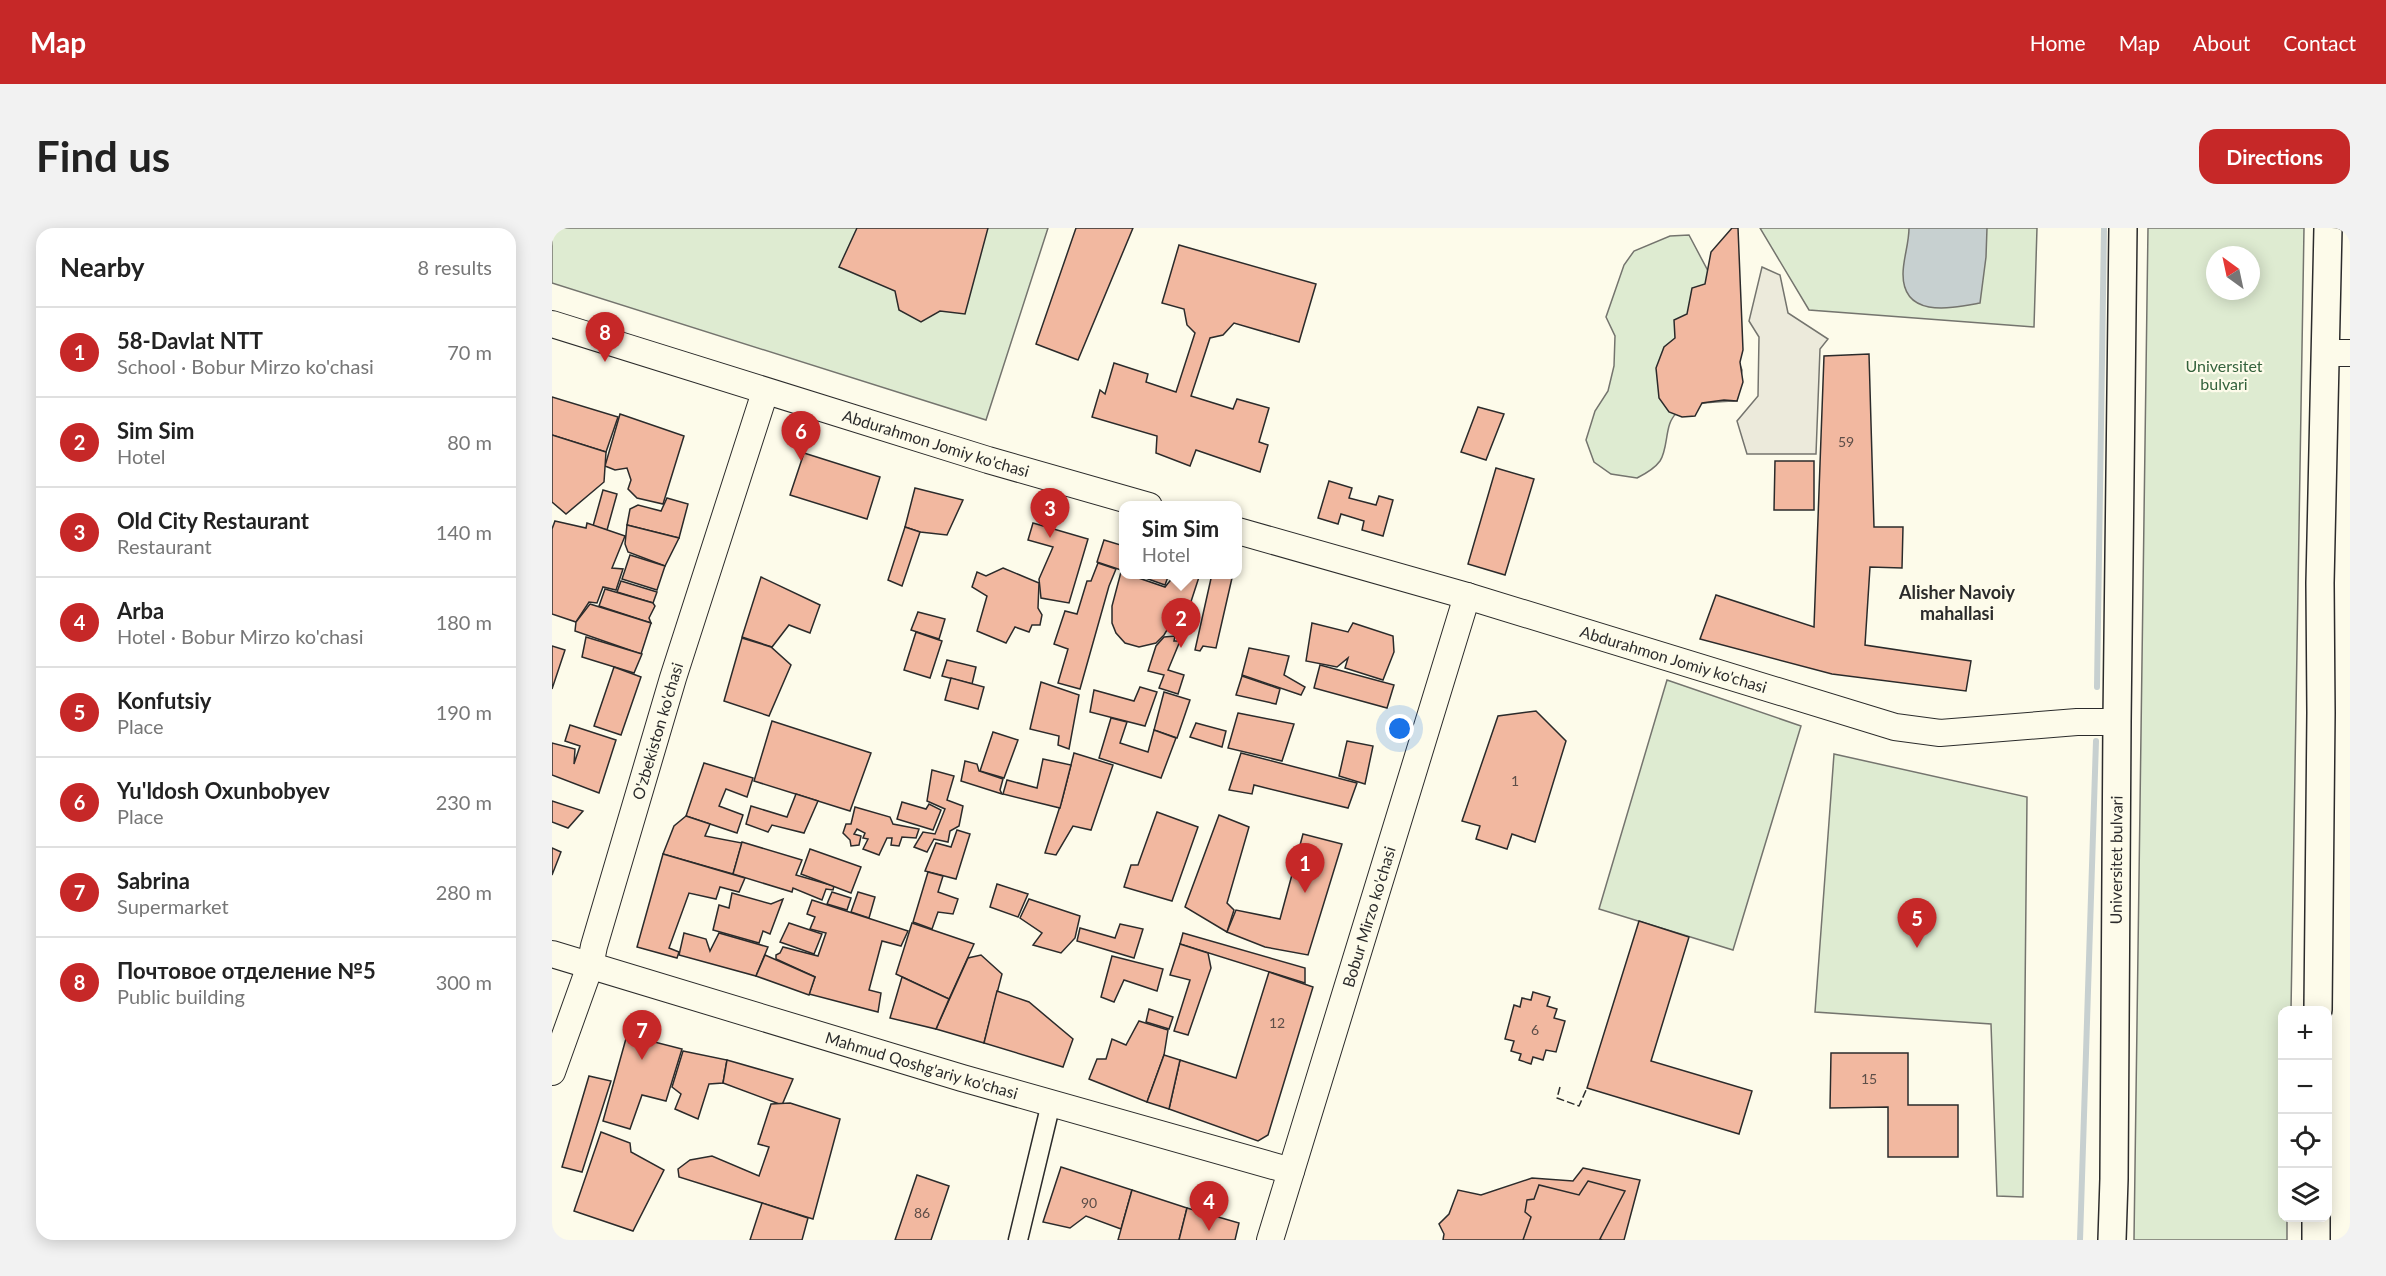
<!DOCTYPE html>
<html lang="en">
<head>
<meta charset="utf-8">
<style>
	body { margin:0; font-family:Lato,sans-serif; background:#f2f2f2; color:#222 }
	.controls { position:absolute; right:18px; bottom:18px; display:grid; overflow:hidden; border-radius:12px; box-shadow:0 3px 15px #0003 }
	.controls button { width:54px; height:54px; display:grid; place-items:center; padding:0; border:0; border-bottom:2px solid #e0e0e0; background:#fff; color:#222; font:30px sans-serif }
	.compass { position:absolute; left:1654px; top:18px; width:54px; height:54px; border-radius:50%; background:#fff; box-shadow:0 3px 15px #0003; rotate:327deg }
	.you { position:absolute; left:848px; top:501px; width:21px; height:21px; margin:-15px; border:4px solid #fff; border-radius:50%; background:#1a73e8; box-shadow:0 0 0 9px #1a73e833 }
	.badge { display:grid; place-items:center; width:39px; height:39px; border-radius:50%; background:#c62828; color:#fff; font-size:20px; font-weight:700 }
	.pin { position:absolute; translate:-50% -50px; filter:drop-shadow(0 2px 3px #0008) }
	.pin::after { content:''; position:absolute; top:32px; width:21px; height:18px; background:inherit; clip-path:polygon(0 0,100% 0,50% 100%) }
	.popup { position:absolute; left:567px; top:273px; width:123px; height:78px; box-sizing:border-box; display:grid; place-content:center; border-radius:12px; background:#fff; filter:drop-shadow(0 2px 4px #0005); font-size:20px; white-space:nowrap; color:#767676 }
	.popup b { font-size:22px; color:#222 }
	.popup::after { content:''; position:absolute; left:50%; top:100%; margin-left:-12px; border:12px solid transparent; border-top-color:#fff }
	.list { margin:0; padding:0; list-style:none }
	h2 { display:flex; justify-content:space-between; align-items:center; height:78px; margin:0; padding:0 24px; font-size:26px }
	h2 small { font-size:20px; font-weight:400; color:#767676 }
	.list li { display:grid; grid-template-columns:39px 1fr auto; gap:18px; align-items:center; box-sizing:border-box; height:90px; padding:0 24px; border-top:2px solid #e0e0e0 }
	.list b { display:block; font-size:22px; white-space:nowrap }
	.list p { margin:0; font-size:20px; white-space:nowrap; color:#767676 }
	.list em { font-size:20px; font-style:normal; color:#767676 }
	.icon { flex:none; width:33px; height:33px; fill:none; stroke:currentColor; stroke-width:2; stroke-linecap:round; stroke-linejoin:round }
	.map { position:relative; flex:none; width:1798px; height:1012px; overflow:hidden; border-radius:18px }
	header { display:flex; align-items:center; gap:36px; box-sizing:border-box; height:84px; padding:0 30px; background:#c62828; color:#fff }
	header strong { font-size:28px }
	nav { display:flex; gap:33px; margin-inline-start:auto; font-size:21px }
	.intro { display:flex; align-items:center; justify-content:space-between; box-sizing:border-box; height:144px; padding:0 36px }
	h1 { margin:0; font-size:42px }
	.button { padding:15px 27px; border-radius:18px; background:#c62828; color:#fff; font-size:21px; font-weight:700 }
	main { display:flex; gap:36px; padding:0 36px }
	aside { flex:1; background:#fff; border-radius:18px; box-shadow:0 3px 15px #0003 }
	.map>svg:first-child { display:block }
	.green { fill:#deebd1; stroke:#74746e; stroke-width:1.5; fill-rule:evenodd }
	.parking { fill:#eceadb; stroke:#74746e; stroke-width:1.5 }
	.water { fill:#c7d0d0; stroke:#74746e; stroke-width:1.5 }
	.lines { fill:none; stroke-linecap:round; stroke-linejoin:round }
	.stream { stroke:#c7d0d0; stroke-width:6 }
	.building { fill:#f2b8a0; stroke:#2b2b2b; stroke-width:1.5 }
	.street-casing { stroke:#2b2b2b; stroke-width:21 }
	.secondary-casing { stroke:#2b2b2b; stroke-width:28 }
	.primary-casing { stroke:#2b2b2b; stroke-width:30 }
	.street { stroke:#fdfbea; stroke-width:18 }
	.secondary { stroke:#fdfbea; stroke-width:26 }
	.primary { stroke:#fdfbea; stroke-width:27 }
	.fence { stroke:#2b2b2b; stroke-width:1.5; stroke-dasharray:8 3; stroke-linecap:butt }
	.labels { text-anchor:middle; stroke-width:4.5; stroke-linejoin:round; paint-order:stroke }
	.number-label { font-size:14px; fill:#5d4e48 }
	.park-label { font-size:16px; fill:#34623c; stroke:#fdfbea }
	.street-label { font-size:16px; fill:#2b2b2b; stroke:#fdfbea }
	.neighbourhood-label { font-size:18px; font-weight:bold; fill:#2b2b2b; stroke:#fdfbea }
</style>
</head>
<body>
<header>
<strong>Map</strong>
<nav><a>Home</a><a>Map</a><a>About</a><a>Contact</a></nav>
</header>
<div class="intro"><h1>Find us</h1><a class="button">Directions</a></div>
<main>
<aside>
<h2>Nearby<small>8 results</small></h2>
<ul class="list">
<li><span class="badge">1</span><div><b>58-Davlat NTT</b><p>School · Bobur Mirzo ko'chasi</p></div><em>70 m</em></li>
<li><span class="badge">2</span><div><b>Sim Sim</b><p>Hotel</p></div><em>80 m</em></li>
<li><span class="badge">3</span><div><b>Old City Restaurant</b><p>Restaurant</p></div><em>140 m</em></li>
<li><span class="badge">4</span><div><b>Arba</b><p>Hotel · Bobur Mirzo ko'chasi</p></div><em>180 m</em></li>
<li><span class="badge">5</span><div><b>Konfutsiy</b><p>Place</p></div><em>190 m</em></li>
<li><span class="badge">6</span><div><b>Yu'ldosh Oxunbobyev</b><p>Place</p></div><em>230 m</em></li>
<li><span class="badge">7</span><div><b>Sabrina</b><p>Supermarket</p></div><em>280 m</em></li>
<li><span class="badge">8</span><div><b>Почтовое отделение №5</b><p>Public building</p></div><em>300 m</em></li>
</ul>
</aside>
<div class="map">
<svg width="1798" height="1012" viewBox="0 0 1798 1012">
	<rect width="100%" height="100%" fill="#fdfbea"/>
	<g class="green">
		<polygon points="0,0 496,0 434,192 0,55"/>
		<polygon points="1208,0 1485,0 1482,99 1257,82"/>
		<path d="M1596 0H1752L1739 782H1730V990H1735V1012H1582ZM1663 27H1699V63H1663Z"/>
		<path d="M1137 7 1165 60 1172 95 1190 142 1185 173C1167 174 1141 173 1125 185 1112 195 1117 219 1108 233 1103 240 1093 246 1085 250L1059 246 1042 234 1034 212 1043 183 1056 163 1062 138 1063 108 1054 89 1072 37 1082 23 1118 8Z"/>
		<polygon points="1115,452 1249,498 1181,722 1047,681"/>
		<polygon points="1282,526 1475,569 1471,969 1445,968 1439,796 1263,784"/>
	</g>
	<polygon class="parking" points="1210,39 1228,47 1236,85 1276,111 1268,121 1264,226 1195,226 1185,193 1206,168 1207,109 1197,93"/>
	<path class="water" d="M1357 0H1435L1434 29 1428 75C1400 80 1351 91 1351 46 1351 31 1357 16 1357 0Z"/>
	<g class="lines">
		<g class="stream">
			<polyline points="1545,459 1552,0"/>
			<polyline points="1528,1012 1544,513"/>
		</g>
	</g>
	<g class="building">
		<polygon points="305,0 436,0 413,86 388,83 369,94 347,82 343,63 287,39"/>
		<polygon points="524,0 581,0 526,132 484,116"/>
		<polygon points="1180,0 1186,0 1191,122 1188,134 1191,154 1185,173 1172,172 1150,175 1143,188 1130,189 1117,184 1107,170 1104,140 1112,119 1123,110 1122,92 1135,86 1140,60 1153,56 1159,24"/>
		<polygon points="627,17 764,56 747,114 682,95 671,107 658,110 639,168 681,181 685,171 717,180 707,214 716,217 708,244 644,222 638,238 604,225 605,208 540,189 548,162 553,166 562,135 596,146 594,154 624,164 643,105 635,97 632,81 610,75"/>
		<polygon points="1317,126 1322,299 1351,299 1350,340 1318,339 1313,417 1419,433 1414,463 1280,446 1148,411 1164,367 1262,399 1272,128"/>
		<polygon points="0,169 66,189 54,224 0,207"/>
		<polygon points="926,179 952,186 934,232 909,224"/>
		<polygon points="68,186 132,208 111,276 85,270 76,261 79,252 75,240 63,242 53,238"/>
		<polygon points="0,207 54,224 52,254 14,286 0,274"/>
		<polygon points="252,225 328,249 315,291 238,267"/>
		<polygon points="1223,233 1262,233 1262,282 1222,282"/>
		<polygon points="944,240 982,251 953,347 916,336"/>
		<polygon points="777,253 800,260 797,270 824,277 827,268 841,272 831,308 810,302 812,293 789,286 786,296 766,290"/>
		<polygon points="363,260 411,272 395,307 368,304 353,299"/>
		<polygon points="51,262 65,266 55,302 41,298"/>
		<polygon points="115,270 136,276 127,310 75,297 78,281 86,277 109,283"/>
		<polygon points="3,293 34,300 35,295 73,308 60,340 71,341 64,362 51,359 45,375 37,374 24,394 0,386 0,301"/>
		<polygon points="481,295 536,311 517,375 489,370 487,351 501,319 476,312"/>
		<polygon points="75,297 127,310 113,338 76,324 73,316"/>
		<polygon points="353,299 368,304 350,358 336,352"/>
		<polygon points="552,312 572,318 572,343 545,334"/>
		<polygon points="78,327 113,338 105,362 70,351"/>
		<polygon points="546,335 564,341 557,358 528,461 506,455 516,421 502,416 513,383 525,386 535,353 539,353"/>
		<polygon points="451,340 487,355 486,380 490,387 488,397 480,397 477,404 463,399 454,415 425,403 435,368 420,359 425,344 434,348"/>
		<polygon points="569,344 613,359 621,349 628,346 648,346 632,395 621,392 612,407 604,415 587,419 573,415 564,405 560,395 560,378"/>
		<polygon points="582,346 617,346 613,357"/>
		<polygon points="660,346 680,350 664,420 651,418 648,423 643,422"/>
		<polygon points="209,349 268,377 258,405 237,397 220,419 190,409"/>
		<polygon points="69,353 105,364 101,375 65,364"/>
		<polygon points="53,361 101,375 103,378 97,390 99,395 47,378"/>
		<polygon points="38,376 99,395 89,426 23,403 24,394"/>
		<polygon points="366,384 393,391 387,411 359,402"/>
		<polygon points="760,395 796,404 801,395 841,408 842,424 831,452 793,440 796,430 785,439 754,433"/>
		<polygon points="364,404 390,413 378,450 352,442"/>
		<polygon points="623,408 622,413 628,413 616,442 632,447 626,466 607,460 612,447 596,443 604,418 612,409"/>
		<polygon points="34,409 90,426 82,445 30,429"/>
		<polygon points="190,410 219,419 239,437 217,488 172,473"/>
		<polygon points="0,418 13,422 0,461"/>
		<polygon points="697,420 737,428 732,447 753,459 749,467 690,447"/>
		<polygon points="395,432 424,439 420,456 390,448"/>
		<polygon points="768,437 842,457 835,480 762,460"/>
		<polygon points="62,439 89,449 69,507 42,498"/>
		<polygon points="690,448 728,461 724,476 684,467"/>
		<polygon points="399,450 432,459 426,481 393,472"/>
		<polygon points="489,454 527,467 517,521 506,517 507,508 478,501"/>
		<polygon points="588,459 605,464 593,498 538,484 542,462 582,473"/>
		<polygon points="612,464 638,472 625,510 602,502"/>
		<polygon points="984,483 1014,513 983,614 960,606 955,621 924,611 928,598 910,593 946,488"/>
		<polygon points="686,485 742,496 730,533 676,520"/>
		<polygon points="559,490 575,494 568,515 596,524 602,502 624,510 609,550 547,530"/>
		<polygon points="220,493 319,525 298,583 202,553"/>
		<polygon points="644,495 674,503 670,519 638,509"/>
		<polygon points="18,497 64,512 47,565 0,547 0,515 23,521 22,536 28,518 13,513"/>
		<polygon points="441,504 466,512 452,550 428,543"/>
		<polygon points="795,513 821,518 813,556 787,548"/>
		<polygon points="522,525 561,537 539,602 521,598 504,627 493,625 510,572"/>
		<polygon points="689,525 805,555 796,580 702,557 700,566 677,562"/>
		<polygon points="491,531 519,537 508,580 451,566 455,552 485,560"/>
		<polygon points="413,533 425,536 427,543 451,551 448,562 450,566 409,553"/>
		<polygon points="152,535 201,550 195,569 174,561 167,578 191,587 185,605 134,588"/>
		<polygon points="380,542 402,548 395,572 411,578 407,598 398,603 396,614 382,611 375,624 362,619 371,604 383,606 393,581 375,573"/>
		<polygon points="244,566 266,573 252,605 220,597 216,604 194,596 199,578 235,589"/>
		<polygon points="0,573 31,583 16,600 0,594"/>
		<polygon points="350,574 374,581 377,576 389,582 381,602 345,591"/>
		<polygon points="303,579 338,589 341,596 367,601 364,610 350,609 347,618 339,617 340,610 335,610 327,627 311,621 316,611 311,610 313,605 305,601 302,606 309,608 307,617 299,618 298,612 291,605 294,596 299,596"/>
		<polygon points="605,584 646,599 620,673 572,659 579,637 586,637"/>
		<polygon points="667,587 697,599 675,675 682,682 675,704 633,679"/>
		<polygon points="134,588 158,596 153,608 190,615 181,646 111,626 122,598"/>
		<polygon points="405,602 418,606 404,651 373,643 384,615 399,619"/>
		<polygon points="751,606 790,616 756,727 713,719 675,704 684,682 728,691"/>
		<polygon points="190,614 250,632 244,647 282,658 281,662 274,661 270,672 241,660 240,664 181,646"/>
		<polygon points="0,620 9,624 0,647"/>
		<polygon points="258,621 309,639 299,665 249,646"/>
		<polygon points="111,626 193,650 187,664 168,659 164,671 137,665 117,720 127,724 125,730 85,719"/>
		<polygon points="376,644 391,648 386,664 406,671 401,686 386,684 380,701 361,694"/>
		<polygon points="445,656 476,666 466,689 438,679"/>
		<polygon points="280,664 299,670 295,682 275,676"/>
		<polygon points="306,664 323,669 317,690 299,684"/>
		<polygon points="180,665 219,676 231,671 218,706 211,703 207,715 161,702 167,677 177,680"/>
		<polygon points="477,671 528,688 523,710 509,725 481,717 490,705 468,690"/>
		<polygon points="260,672 356,703 349,718 330,713 317,762 329,765 326,784 257,766 263,749 224,731 224,727 228,725 231,719 266,728 274,705 258,701 263,689 255,686"/>
		<polygon points="1087,693 1137,709 1099,833 1200,863 1187,906 1035,860"/>
		<polygon points="237,695 270,706 262,726 228,714"/>
		<polygon points="360,695 422,716 397,771 344,746"/>
		<polygon points="568,696 591,701 582,730 525,713 528,700 563,710"/>
		<polygon points="132,705 154,711 158,723 167,705 216,719 204,748 127,727"/>
		<polygon points="631,705 753,740 753,755 628,716"/>
		<polygon points="628,716 656,725 659,740 636,807 622,803 638,752 618,747"/>
		<polygon points="213,727 263,749 257,767 204,748"/>
		<polygon points="429,727 450,746 432,815 384,801 416,730"/>
		<polygon points="560,728 611,741 605,763 572,752 562,774 549,769"/>
		<polygon points="717,744 761,759 716,907 706,913 617,881 628,832 684,850"/>
		<polygon points="350,749 397,771 384,801 338,790"/>
		<polygon points="445,763 477,774 521,811 511,839 432,815"/>
		<polygon points="981,764 998,769 995,778 1005,781 1002,790 1013,793 1004,824 994,822 991,832 981,829 979,836 967,832 969,826 959,823 962,813 953,811 962,777 968,779 970,770 979,772"/>
		<polygon points="597,781 621,789 617,801 594,794"/>
		<polygon points="587,793 616,802 612,827 595,874 537,851 545,831 554,831 560,811 574,817"/>
		<polygon points="75,807 130,821 114,873 90,867 78,901 51,893"/>
		<polygon points="131,823 175,832 171,855 157,856 146,891 123,881 129,866 120,859"/>
		<polygon points="1279,825 1356,825 1356,877 1406,877 1406,929 1336,929 1336,879 1278,880"/>
		<polygon points="612,827 628,832 617,881 595,874"/>
		<polygon points="175,832 241,851 230,877 171,855"/>
		<polygon points="37,848 59,853 30,944 10,939"/>
		<polygon points="238,875 288,891 261,991 127,949 126,941 138,932 160,928 207,948 217,919 206,916 219,876"/>
		<polygon points="49,904 78,915 79,924 112,942 81,1003 22,983"/>
		<polygon points="509,939 580,962 569,1001 534,988 518,1000 491,994"/>
		<polygon points="1031,940 1088,952 1072,1012 891,1012 892,1006 887,996 897,986 906,962 929,967 980,950 1021,953"/>
		<polygon points="365,947 397,958 379,1012 343,1012"/>
		<polygon points="1036,953 1073,963 1048,1011 1050,1012 971,1012 979,989 973,984 975,972 982,971 987,957 1027,967"/>
		<polygon points="580,962 635,980 627,1012 566,1012"/>
		<polygon points="210,975 256,990 250,1012 198,1012"/>
		<polygon points="635,980 687,995 683,1012 627,1012"/>
	</g>
	<g class="lines">
		<defs>
			<polyline id="street" points="466,1012 499,875"/>
			<g id="secondary">
				<path id="s1" d="M0 96 436 232 597 278"/>
				<polyline points="1773,125 1798,125"/>
				<path id="s2" d="M686 303 915 368 1343 499 1388 505 1525 494H1565"/>
				<path id="s3" d="M0 726 410 850 739 943"/>
				<path id="s4" d="M0 844 38 738 42 718 121 450 213 164"/>
				<path id="s5" d="M718 1012 915 368"/>
			</g>
			<g id="primary">
				<polyline points="1766,782 1769,485 1768,355 1776,0"/>
				<path id="s6" d="M1560 1012 1562 951 1565 494 1571 0"/>
				<polyline points="1764,1012 1764,990"/>
			</g>
		</defs>
		<use href="#street" class="street-casing"/>
		<use href="#secondary" class="secondary-casing"/>
		<use href="#primary" class="primary-casing"/>
		<use href="#street" class="street"/>
		<use href="#secondary" class="secondary"/>
		<use href="#primary" class="primary"/>
		<polyline class="fence" points="1008,859 1005,870 1027,878 1035,860"/>
	</g>
	<g class="labels">
		<g class="number-label">
			<text x="1294" y="219">59</text>
			<text x="963" y="558">1</text>
			<text x="725" y="800">12</text>
			<text x="983" y="807">6</text>
			<text x="1317" y="856">15</text>
			<text x="537" y="980">90</text>
			<text x="370" y="990">86</text>
		</g>
		<g class="park-label">
			<text x="1672" y="144">Universitet<tspan x="1672" dy="18">bulvari</tspan></text>
		</g>
		<g class="street-label">
			<text dy="6" stroke="none"><textPath href="#s1" startOffset="402">Abdurahmon Jomiy ko'chasi</textPath></text>
			<text dy="6" stroke="none"><textPath href="#s2" startOffset="454">Abdurahmon Jomiy ko'chasi</textPath></text>
			<text dy="6" stroke="none"><textPath href="#s4" startOffset="357">O'zbekiston ko'chasi</textPath></text>
			<text dy="6" stroke="none"><textPath href="#s6" startOffset="380">Universitet bulvari</textPath></text>
			<text dy="6" stroke="none"><textPath href="#s5" startOffset="338">Bobur Mirzo ko'chasi</textPath></text>
			<text dy="6" stroke="none"><textPath href="#s3" startOffset="386">Mahmud Qoshg'ariy ko'chasi</textPath></text>
		</g>
		<g class="neighbourhood-label">
			<text x="1405" y="371">Alisher Navoiy<tspan x="1405" dy="21">mahallasi</tspan></text>
		</g>
	</g>
</svg>
<div class="controls">
<button>+</button>
<button>−</button>
<button><svg class="icon" aria-label="locate" viewBox="0 0 24 24"><circle cx="12" cy="12" r="6"/><path d="M12 2v4M12 18v4M2 12h4M18 12h4"/></svg></button>
<button><svg class="icon" aria-label="layers" viewBox="0 0 24 24"><path d="M12 4l9 5-9 5-9-5zM3 14l9 5 9-5"/></svg></button>
</div>
<svg class="compass" viewBox="-18 -18 36 36"><path d="M0-13l5 13h-10z" fill="#e53935"/><path d="M0 13l5-13h-10z" fill="#767676"/></svg>
<div class="you"></div>
<div class="pin badge" style="left:753px;top:665px">1</div>
<div class="pin badge" style="left:629px;top:420px">2</div>
<div class="popup"><b>Sim Sim</b>Hotel</div>
<div class="pin badge" style="left:498px;top:310px">3</div>
<div class="pin badge" style="left:657px;top:1003px">4</div>
<div class="pin badge" style="left:1365px;top:720px">5</div>
<div class="pin badge" style="left:249px;top:233px">6</div>
<div class="pin badge" style="left:90px;top:832px">7</div>
<div class="pin badge" style="left:53px;top:134px">8</div>
</div>
</main>
</body>
</html>
